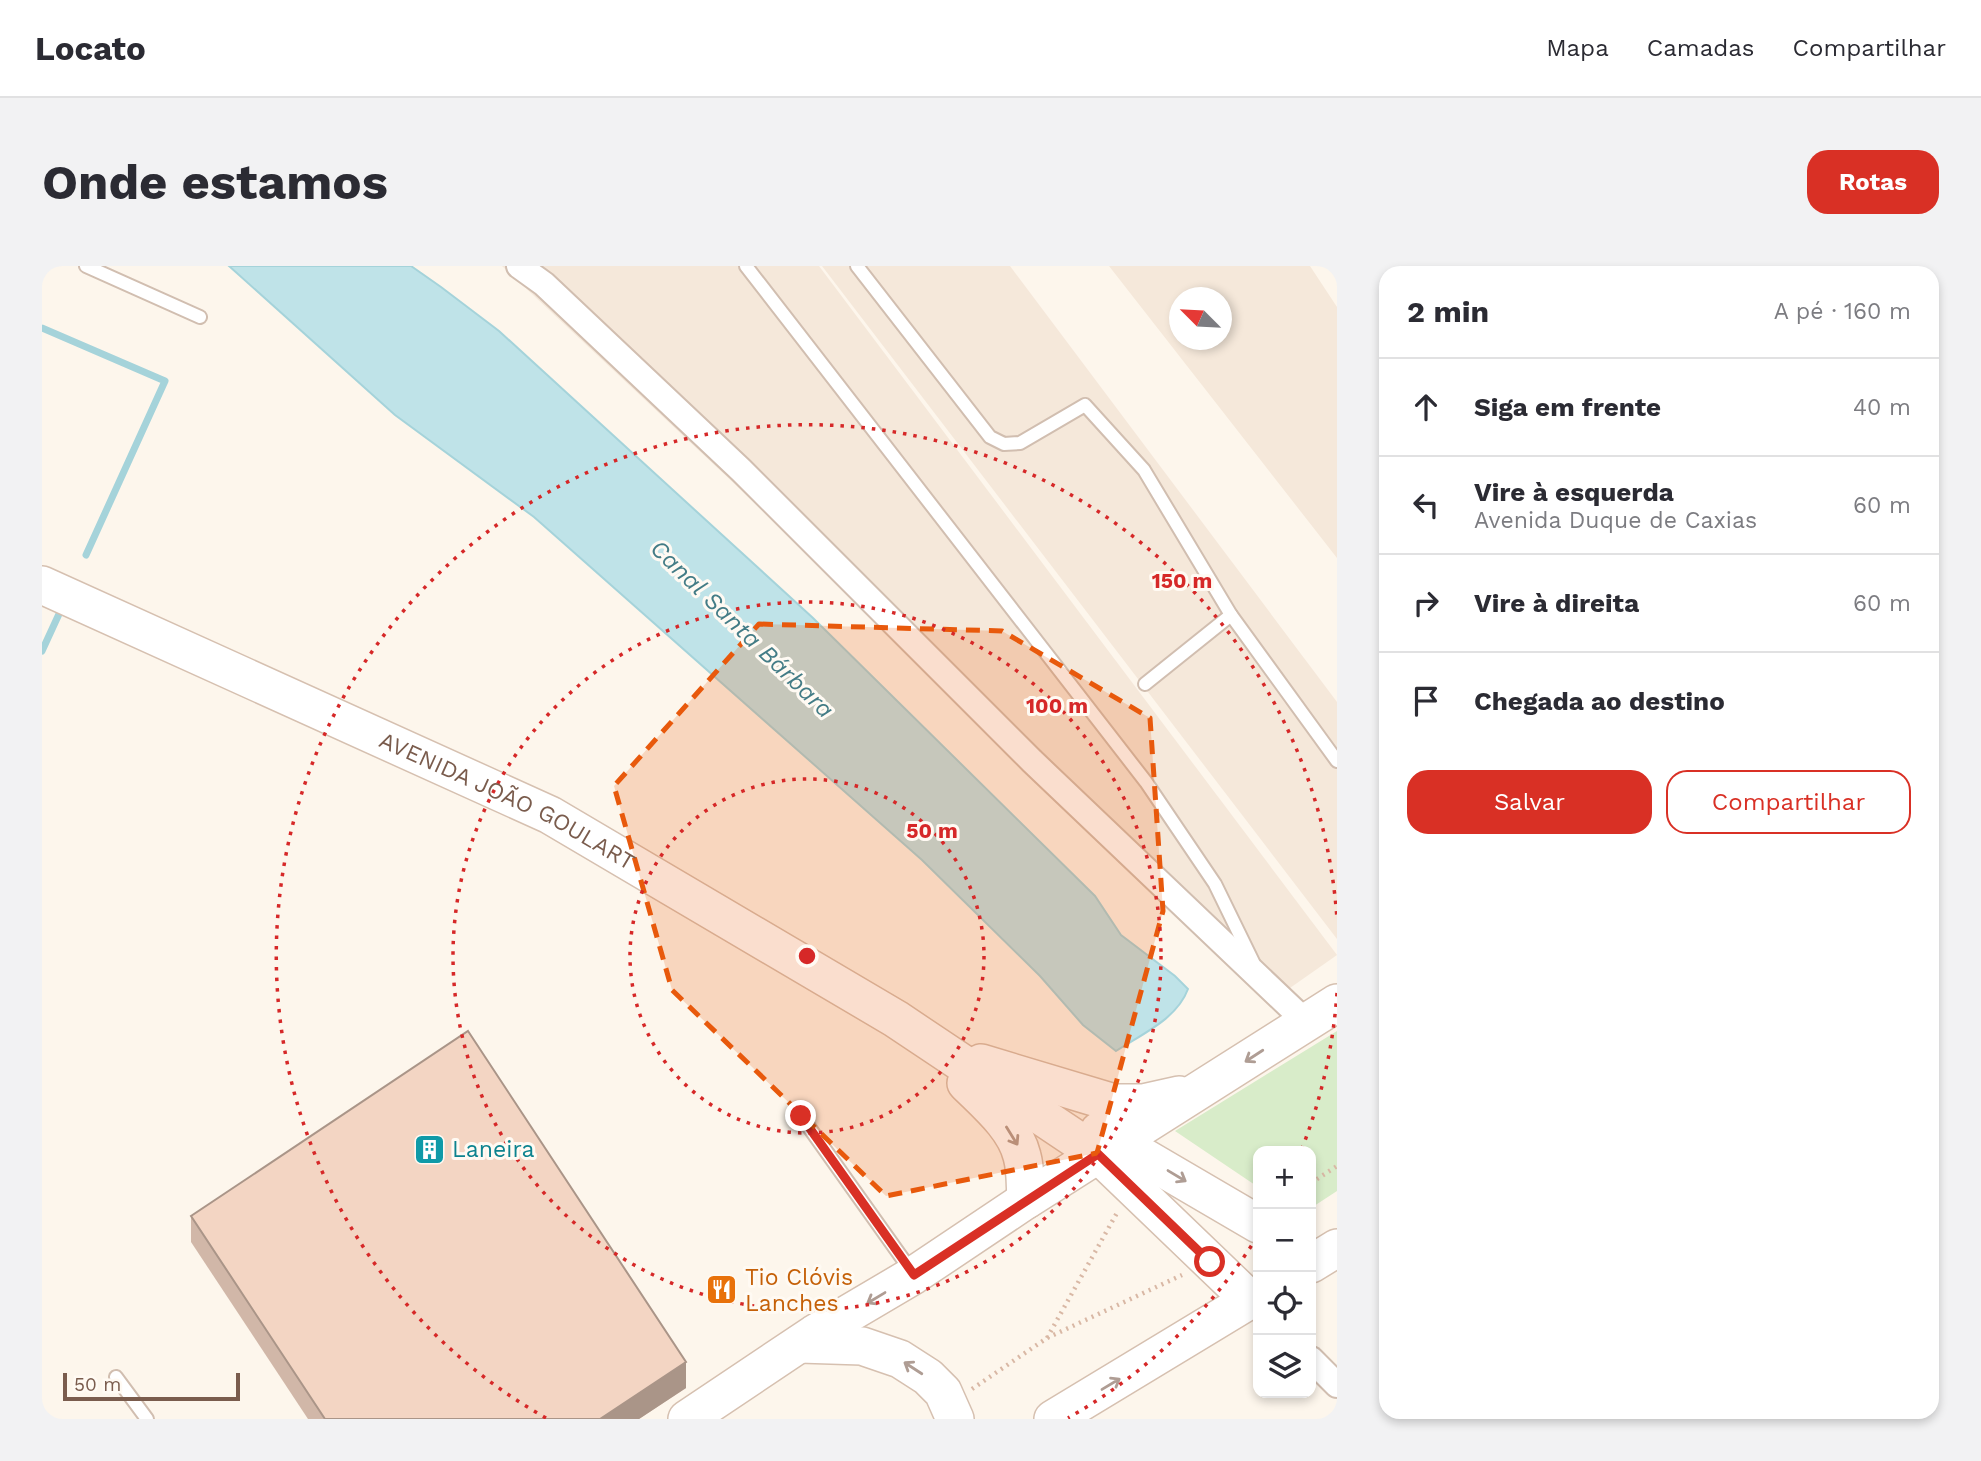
<!DOCTYPE html>
<html lang="pt">
<head>
<meta charset="utf-8">
<style>
	body { margin:0; font-family:"Work Sans",sans-serif; background:#f2f2f3; color:#2b2b33 }
	.controls { position:absolute; right:21px; bottom:21px; display:grid; overflow:hidden; border-radius:14px; box-shadow:0 4px 10px #0003 }
	.controls button { width:63px; height:63px; display:grid; place-items:center; padding:0; border:0; border-bottom:2px solid #e1e1e2; background:#fff; color:#2b2b33; font:35px sans-serif }
	.compass { position:absolute; left:1127px; top:21px; width:63px; height:63px; border-radius:50%; background:#fff; box-shadow:0 4px 10px #0003; rotate:294deg }
	.scale { position:absolute; left:21px; bottom:18px; width:177px; box-sizing:border-box; padding-left:7px; border:4px solid #7a5c4d; border-top:0; font-size:19px; line-height:24px; white-space:nowrap; color:#7a5c4d; -webkit-text-stroke:5px #fffaf3; paint-order:stroke }
	.stop { position:absolute; width:21px; height:21px; margin:-16px; border:5px solid #d93025; border-radius:50%; background:#fff }
	.stop.end { background:#d93025; border-color:#fff; box-shadow:0 2px 7px #0008 }
	.list { margin:0; padding:0; list-style:none }
	h2 { display:flex; justify-content:space-between; align-items:center; height:91px; margin:0; padding:0 28px; font-size:30px }
	h2 small { font-size:23px; font-weight:400; color:#7c7c81 }
	.list li { display:grid; grid-template-columns:46px 1fr auto; gap:21px; align-items:center; box-sizing:border-box; height:98px; padding:0 28px; border-top:2px solid #e1e1e2 }
	.list b { display:block; font-size:26px; white-space:nowrap }
	.list p { margin:0; font-size:23px; white-space:nowrap; color:#7c7c81 }
	.list em { font-size:23px; font-style:normal; color:#7c7c81 }
	.actions { display:flex; gap:14px; padding:21px 28px }
	.actions a { flex:1; padding:16px 0; border:2px solid #d93025; border-radius:21px; text-align:center; font-size:24px; color:#d93025 }
	.actions .main { background:#d93025; color:#fff }
	.icon { flex:none; width:38px; height:38px; fill:none; stroke:currentColor; stroke-width:2; stroke-linecap:round; stroke-linejoin:round }
	.map { position:relative; flex:none; width:1295px; height:1153px; overflow:hidden; border-radius:21px }
	header { display:flex; align-items:center; gap:42px; box-sizing:border-box; height:98px; padding:0 35px; background:#fff; border-bottom:2px solid #e1e1e2 }
	header strong { font-size:33px }
	nav { display:flex; gap:38px; margin-inline-start:auto; font-size:24px }
	.intro { display:flex; align-items:center; justify-content:space-between; box-sizing:border-box; height:168px; padding:0 42px }
	h1 { margin:0; font-size:49px }
	.button { padding:18px 32px; border-radius:21px; background:#d93025; color:#fff; font-size:24px; font-weight:700 }
	main { display:flex; gap:42px; padding:0 42px }
	aside { flex:1; background:#fff; border-radius:21px; box-shadow:0 4px 10px #0003 }
	.map>svg:first-child { display:block }
	.residential { fill:#f5e8da; fill-rule:evenodd }
	.green { fill:#d8ecc9 }
	.water { fill:#bfe3e8; stroke:#a5d3da; stroke-width:2 }
	.lines { fill:none; stroke-linecap:round; stroke-linejoin:round }
	.stream { stroke:#a5d3da; stroke-width:7 }
	.lane-casing { stroke:#d1beb0; stroke-width:16 }
	.street-casing { stroke:#d1beb0; stroke-width:28 }
	.secondary-casing { stroke:#d6c0b0; stroke-width:40 }
	.path { stroke:#d9b8a5; stroke-width:4.5; stroke-dasharray:2 5; stroke-linecap:butt }
	.lane { stroke:#fff; stroke-width:12 }
	.street { stroke:#fff; stroke-width:24 }
	.secondary { stroke:#fff; stroke-width:37 }
	.wall { fill:#d1b7a8 }
	.shaded-wall { fill:#aa9588 }
	.building { fill:#f3d5c3; stroke:#aa9588; stroke-width:2 }
	.oneway { stroke:#af9d94 }
	.route { stroke:#d93025; stroke-width:9 }
	.marked { fill:#e8590c; fill-opacity:0.2; stroke:#e8590c; stroke-width:5; stroke-dasharray:14 9; stroke-linejoin:round }
	.ring { fill:none; stroke:#d62828; stroke-width:3.5; stroke-dasharray:3.5 7 }
	.labels { text-anchor:middle; stroke-width:6; stroke-linejoin:round; paint-order:stroke }
	.street-label { font-size:23px; fill:#7a5c4d; stroke:#fffaf3 }
	.culture-label { font-size:23px; fill:#0d838f; stroke:#fffaf3; text-anchor:start }
	.food-label { font-size:23px; fill:#c56008; stroke:#fffaf3; text-anchor:start }
	.water-label { font-size:24px; font-style:italic; fill:#437c86; stroke:#fffaf3 }
	.centre { fill:#d62828; stroke:#fffaf3; stroke-width:3.5 }
	.ring-label { font-size:21px; text-anchor:middle; font-weight:bold; fill:#d62828; stroke:#fffaf3; stroke-width:6; stroke-linejoin:round; paint-order:stroke }
</style>
</head>
<body>
<header>
<strong>Locato</strong>
<nav><a>Mapa</a><a>Camadas</a><a>Compartilhar</a></nav>
</header>
<div class="intro"><h1>Onde estamos</h1><a class="button">Rotas</a></div>
<main>
<div class="map">
<svg width="1295" height="1153" viewBox="0 0 1295 1153">
	<rect width="100%" height="100%" fill="#fdf6ec"/>
	<g class="residential">
		<polygon points="460,0 777,0 1295,689 1238,729"/>
		<polygon points="780,0 968,0 1295,436 1295,673"/>
		<path d="M1067 0H1268L1295 41V292ZM1138 32H1180V74H1138Z"/>
	</g>
	<polygon class="green" points="1295,765 1295,925 1269,942 1269,885 1216,885 1216,921 1133,865"/>
	<path class="water" d="M187 0H369L399 21 457 65 771 352 1053 630 1079 669 1133 710 1146 723C1135 753 1100 768 1074 785L1041 759 998 710 880 594 492 251 353 149Z"/>
	<g class="lines">
		<g class="stream">
			<polyline points="0,62 123,115 44,289"/>
			<polyline points="0,385 17,348"/>
		</g>
		<defs>
			<g id="lane">
				<polyline points="44,0 158,51"/>
				<polyline points="704,0 1104,516 1173,618 1211,696"/>
				<polyline points="815,0 948,171 962,178 978,177 1043,139 1102,204 1189,349 1295,495"/>
				<polyline points="1103,418 1189,349"/>
				<polyline points="759,850 870,1006"/>
				<polyline points="74,1111 105,1153"/>
			</g>
			<g id="street">
				<polyline points="477,0 502,18 699,204 990,495 1264,756"/>
				<polyline points="1269,1093 1295,1119"/>
			</g>
			<g id="secondary">
				<path id="s1" d="M0 319 508 549 854 753 1056 888 1208 1034"/>
				<polyline points="939,797 1072,837 1101,837 1137,829"/>
				<path d="M924 817C945 838 973 861 980 890 984 904 983 920 984 934"/>
				<polyline points="1057,865 1216,958"/>
				<polyline points="1269,998 1295,982"/>
				<polyline points="758,1078 820,1080 858,1093 886,1111 901,1126 913,1153"/>
				<polyline points="645,1153 772,1068 872,1009 984,934 1295,737"/>
				<polyline points="1011,1153 1216,1029"/>
			</g>
		</defs>
		<use href="#lane" class="lane-casing"/>
		<use href="#street" class="street-casing"/>
		<use href="#secondary" class="secondary-casing"/>
		<g class="path">
			<polyline points="1269,917 1295,900"/>
			<polyline points="1005,1072 1076,945"/>
			<polyline points="930,1123 1005,1072 1140,1009"/>
		</g>
		<use href="#lane" class="lane"/>
		<use href="#street" class="street"/>
		<use href="#secondary" class="secondary"/>
	</g>
	<polygon class="wall" points="149,950 644,1122 597,1153 266,1153 149,976"/>
	<polygon class="shaded-wall" points="644,1096 644,1122 597,1153 558,1153"/>
	<polygon class="building" points="426,765 644,1096 558,1153 283,1153 149,950"/>
	<defs><path id="oneway-shaft" d="M-6 0H5M1.5-3L5.5 0L1.5 3" fill="none" stroke-width="1.6" stroke-linecap="round" stroke-linejoin="round" transform="scale(1.75)"/></defs>
	<g class="oneway">
		<use href="#oneway-shaft" transform="translate(1212 790) rotate(147)"/>
		<use href="#oneway-shaft" transform="translate(970 870) rotate(58)"/>
		<use href="#oneway-shaft" transform="translate(1135 910) rotate(31)"/>
		<use href="#oneway-shaft" transform="translate(834 1032) rotate(149)"/>
		<use href="#oneway-shaft" transform="translate(871 1102) rotate(-147)"/>
		<use href="#oneway-shaft" transform="translate(1069 1118) rotate(-31)"/>
	</g>
	<g class="lines">
		<polyline class="route" points="759,850 872,1009 1056,888 1168,996"/>
	</g>
	<path class="marked" d="M717 358 960 365 1108 452 1121 645 1055 887 844 930 630 724 572 520Z"/>
	<g class="ring">
		<circle cx="765" cy="690" r="177"/>
		<circle cx="765" cy="690" r="354"/>
		<path d="M1295 727A531 531 0 0 1 1259 885M1215 971A531 531 0 0 1 1026 1152M504 1152A531 531 0 1 1 1295 653"/>
	</g>
	<defs>
		<symbol id="building-square" viewBox="-11 -11 22 22"><rect x="-9" y="-9" width="18" height="18" rx="4" fill="#0f9aa8" stroke="#fffaf3"/><path d="M-4-6H4V6H1V3H-1V6H-4ZM-2.5-4.3h1.7v1.8h-1.7ZM.8-4.3h1.7v1.8H.8ZM-2.5-1h1.7V.8h-1.7ZM.8-1h1.7V.8H.8Z" fill="#fff"/></symbol>
		<symbol id="restaurant-square" viewBox="-11 -11 22 22"><rect x="-9" y="-9" width="18" height="18" rx="4" fill="#e8710a" stroke="#fffaf3"/><path d="M-5-6h1v4h1v-4h1v4h1v-4h1v5L-1.5 .5V6h-2V.5L-5-1ZM5-6V6H3V1.5H1.5Q1.5-4 5-6Z" fill="#fff"/></symbol>
	</defs>
	<g fill-rule="evenodd">
		<use href="#building-square" x="370" y="866" width="35" height="35"/>
		<use href="#restaurant-square" x="662" y="1006" width="35" height="35"/>
	</g>
	<g class="labels">
		<g class="street-label">
			<text dy="8" stroke="none"><textPath href="#s1" startOffset="513">AVENIDA JOÃO GOULART</textPath></text>
		</g>
		<g class="culture-label">
			<text x="410" y="891">Laneira</text>
		</g>
		<g class="food-label">
			<text x="703" y="1019">Tio Clóvis<tspan x="703" dy="26">Lanches</tspan></text>
		</g>
		<g class="water-label">
			<text transform="translate(700 363) rotate(44)" y="8">Canal Santa Bárbara</text>
		</g>
	</g>
	<circle cx="765" cy="690" r="10" class="centre"/>
	<g class="ring-label">
		<text x="1140" y="322">150 m</text>
		<text x="1015" y="447">100 m</text>
		<text x="890" y="572">50 m</text>
	</g>
</svg>
<div class="controls">
<button>+</button>
<button>−</button>
<button><svg class="icon" aria-label="locate" viewBox="0 0 24 24"><circle cx="12" cy="12" r="6"/><path d="M12 2v4M12 18v4M2 12h4M18 12h4"/></svg></button>
<button><svg class="icon" aria-label="layers" viewBox="0 0 24 24"><path d="M12 4l9 5-9 5-9-5zM3 14l9 5 9-5"/></svg></button>
</div>
<svg class="compass" viewBox="-18 -18 36 36"><path d="M0-13l5 13h-10z" fill="#e53935"/><path d="M0 13l5-13h-10z" fill="#7c7c81"/></svg>
<div class="scale">50 m</div>
<div class="stop" style="left:1168px;top:996px"></div>
<div class="stop end" style="left:759px;top:850px"></div>
</div>
<aside>
<h2>2 min<small>A pé · 160 m</small></h2>
<ul class="list">
<li><svg class="icon" aria-label="ahead" viewBox="0 0 24 24"><path d="M12 20V5M6 11l6-6 6 6"/></svg><div><b>Siga em frente</b></div><em>40 m</em></li>
<li><svg class="icon" aria-label="left" viewBox="0 0 24 24"><path d="M17 20v-9H6M10 6l-5 5 5 5"/></svg><div><b>Vire à esquerda</b><p>Avenida Duque de Caxias</p></div><em>60 m</em></li>
<li><svg class="icon" aria-label="right" viewBox="0 0 24 24"><path d="M7 20v-9h11M14 6l5 5-5 5"/></svg><div><b>Vire à direita</b></div><em>60 m</em></li>
<li><svg class="icon" aria-label="arrive" viewBox="0 0 24 24"><path d="M6 21V4h12l-3 4 3 4H6"/></svg><div><b>Chegada ao destino</b></div></li>
</ul>
<div class="actions"><a class="main">Salvar</a><a>Compartilhar</a></div>
</aside>
</main>
</body>
</html>
